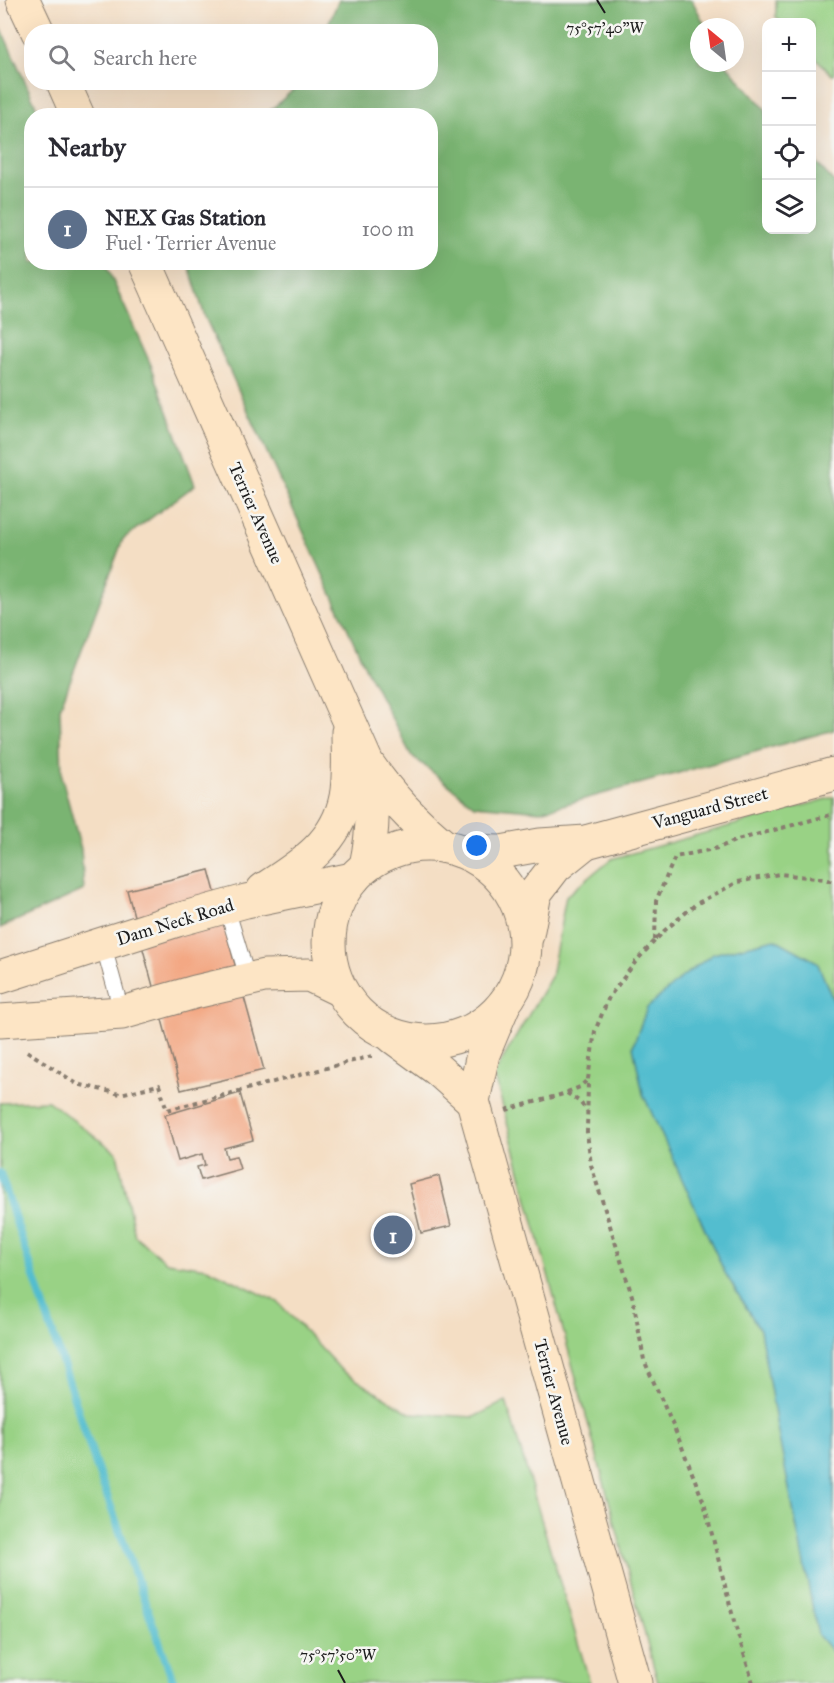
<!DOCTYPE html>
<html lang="en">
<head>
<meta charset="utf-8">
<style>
	body { margin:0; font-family:"IM FELL Great Primer",serif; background:#f2f2f3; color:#2b2b33 }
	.controls { position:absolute; right:18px; top:18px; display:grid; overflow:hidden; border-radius:12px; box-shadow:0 6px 24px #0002 }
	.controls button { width:54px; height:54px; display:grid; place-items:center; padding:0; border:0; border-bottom:2px solid #e1e1e2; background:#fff; color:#2b2b33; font:30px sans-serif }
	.compass { position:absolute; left:690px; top:18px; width:54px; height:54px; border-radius:50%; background:#fff; box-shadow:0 6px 24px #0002; rotate:331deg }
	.you { position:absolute; left:477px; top:846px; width:21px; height:21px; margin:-15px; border:4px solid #fff; border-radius:50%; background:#1a73e8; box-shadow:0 0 0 9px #1a73e833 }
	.badge { display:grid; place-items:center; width:39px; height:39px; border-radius:50%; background:#111827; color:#fff; font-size:20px; font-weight:700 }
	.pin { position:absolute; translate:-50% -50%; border:3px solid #fff; box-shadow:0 2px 6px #0006 }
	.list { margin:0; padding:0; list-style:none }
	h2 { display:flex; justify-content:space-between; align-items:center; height:78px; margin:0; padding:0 24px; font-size:26px }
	h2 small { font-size:20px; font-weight:400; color:#7c7c81 }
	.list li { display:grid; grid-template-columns:39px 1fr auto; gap:18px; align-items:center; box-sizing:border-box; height:84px; padding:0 24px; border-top:2px solid #e1e1e2 }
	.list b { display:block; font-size:22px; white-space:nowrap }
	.list p { margin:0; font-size:20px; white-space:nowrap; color:#7c7c81 }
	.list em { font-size:20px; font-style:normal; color:#7c7c81 }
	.icon { flex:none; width:33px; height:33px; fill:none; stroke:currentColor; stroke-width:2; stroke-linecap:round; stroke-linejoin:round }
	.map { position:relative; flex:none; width:834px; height:1683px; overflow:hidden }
	.search { position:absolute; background:#fff; box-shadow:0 6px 24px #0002; left:24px; top:24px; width:414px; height:66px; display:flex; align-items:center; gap:15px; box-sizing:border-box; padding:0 21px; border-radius:24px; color:#7c7c81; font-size:22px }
	.panel { position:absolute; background:#fff; box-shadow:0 6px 24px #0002; left:24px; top:108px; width:414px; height:162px; border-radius:24px }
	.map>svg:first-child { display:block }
	.green { fill:#99d285; stroke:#5a7750; stroke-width:1.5 }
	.forest { fill:#7ab472; stroke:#4b6847; stroke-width:1.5 }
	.water { fill:#53bdcf; stroke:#386c76; stroke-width:1.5 }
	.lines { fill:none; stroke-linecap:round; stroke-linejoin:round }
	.stream { stroke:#53bdcf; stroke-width:8 }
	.building { fill:#f3a884 }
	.lane-casing { stroke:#887d70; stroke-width:17 }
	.secondary-casing { stroke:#887d70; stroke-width:35 }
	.path { stroke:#887d70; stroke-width:4; stroke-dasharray:4.5 4.5; stroke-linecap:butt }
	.lane { stroke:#fff; stroke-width:15 }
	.secondary { stroke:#fde5c5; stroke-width:33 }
	.ticks { fill:none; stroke:#1c1c1c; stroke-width:2 }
	.labels { text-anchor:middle; stroke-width:5; stroke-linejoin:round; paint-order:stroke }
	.street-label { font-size:18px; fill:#1c1c1c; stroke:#f6f6f2 }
	.ticks-label { font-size:15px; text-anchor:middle; fill:#1c1c1c; stroke:#f6f6f2; stroke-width:5; stroke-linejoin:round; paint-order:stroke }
</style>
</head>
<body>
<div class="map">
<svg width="834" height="1683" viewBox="0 0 834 1683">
	<rect width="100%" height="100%" fill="#f6f6f2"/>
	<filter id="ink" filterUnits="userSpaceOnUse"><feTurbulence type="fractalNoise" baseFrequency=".0167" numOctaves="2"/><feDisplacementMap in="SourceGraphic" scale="12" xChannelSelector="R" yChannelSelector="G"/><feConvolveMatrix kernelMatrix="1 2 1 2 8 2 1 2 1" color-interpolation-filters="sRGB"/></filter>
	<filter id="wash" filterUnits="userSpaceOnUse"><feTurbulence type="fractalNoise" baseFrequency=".008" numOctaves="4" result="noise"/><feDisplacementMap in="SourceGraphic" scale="24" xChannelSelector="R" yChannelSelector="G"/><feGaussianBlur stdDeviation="1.35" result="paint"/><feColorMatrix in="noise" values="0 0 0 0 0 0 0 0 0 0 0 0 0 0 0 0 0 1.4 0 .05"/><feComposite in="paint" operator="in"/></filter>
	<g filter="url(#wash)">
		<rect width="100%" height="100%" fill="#f4dec4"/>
		<g class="green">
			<polygon points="776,0 834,0 834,75 832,75 812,54 812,22 781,22 776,17"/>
			<polygon points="834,797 834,1683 658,1683 494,1074 551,977 566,896 611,859"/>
			<polygon points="48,1101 117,1153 135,1236 167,1262 207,1268 278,1302 342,1371 410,1413 474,1417 506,1401 590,1683 0,1683 0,1103"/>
		</g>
		<g class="forest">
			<polygon points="339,0 692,0 706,27 699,27 699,63 725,63 766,110 766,230 812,230 812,158 834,182 834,730 541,811 474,805 411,755 367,671 205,317 188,263 430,262 430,116 265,115 301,83 430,82 430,32 325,31"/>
			<polygon points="0,26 40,115 32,116 32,262 105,263 151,365 195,485 123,539 60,708 62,778 81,849 84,890 0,928"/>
		</g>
		<polygon class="water" points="775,939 817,962 834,1002 834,1654 818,1635 778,1433 760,1330 725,1273 643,1094 633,1046 647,1008 681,978 713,954"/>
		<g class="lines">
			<polyline class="stream" points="0,1173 97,1468 174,1683"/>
		</g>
		<g id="blocks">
			<g class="building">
				<polygon points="209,870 264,1070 181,1090 127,890"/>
				<polygon points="240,1093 253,1140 224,1148 227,1158 236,1156 240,1169 201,1180 197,1167 205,1165 202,1154 178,1161 165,1115"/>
				<polygon points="439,1176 451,1226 421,1233 409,1184"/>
			</g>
		</g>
	</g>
	<g filter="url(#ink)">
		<use href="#blocks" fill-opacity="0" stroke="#887d70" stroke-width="1.5"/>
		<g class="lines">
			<defs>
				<g id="lane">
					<polyline points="226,906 248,979"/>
					<polyline points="103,944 122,1013"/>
				</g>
				<g id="secondary">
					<polyline points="23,0 38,32"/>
					<polyline points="63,82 78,116"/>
					<path d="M145 262 367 763C391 797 413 821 445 847"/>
					<circle cx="427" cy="943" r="98"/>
					<polyline points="461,851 501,852 540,845 586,842 834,774"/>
					<path d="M366 866C374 828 374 804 367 765"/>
					<path d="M263 890C300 866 337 844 346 797 350 776 348 753 348 732"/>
					<polyline points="527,935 535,893 555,867 586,842"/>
					<polyline points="0,977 177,920 246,901 353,879"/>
					<polyline points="504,1004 483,1054 473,1101 635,1683"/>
					<polyline points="0,1021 122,1013 195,992 264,976 309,975 340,990"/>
					<polyline points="393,1037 437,1069 473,1101"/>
				</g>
			</defs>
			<use href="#lane" class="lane-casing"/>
			<use href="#secondary" class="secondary-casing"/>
			<g class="path">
				<polyline points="655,940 656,901 675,857 718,848 737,840 834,814"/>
				<polyline points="27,1051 77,1084 120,1094 159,1085 167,1110 372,1056"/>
				<polyline points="567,1092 580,1087 588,1079"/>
				<polyline points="506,1110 567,1093 580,1102 587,1111"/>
				<polyline points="753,1683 735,1625 704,1503 678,1437 644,1360 633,1299 591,1165 587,1133 588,1079 595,1031 609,997 637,960 664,931 696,904 738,882 779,874 824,879 834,882"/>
			</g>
			<use href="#lane" class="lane"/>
			<use href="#secondary" class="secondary"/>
		</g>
	</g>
	<path class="ticks" d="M597 0 605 13M338 1670 345 1683"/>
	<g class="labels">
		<g class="street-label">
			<text transform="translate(256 513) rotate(66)" y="6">Terrier Avenue</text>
			<text transform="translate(710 808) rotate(-15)" y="6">Vanguard Street</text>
			<text transform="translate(175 922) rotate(-17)" y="6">Dam Neck Road</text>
			<text transform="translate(554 1392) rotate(75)" y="6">Terrier Avenue</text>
		</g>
	</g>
	<g class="ticks-label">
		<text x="605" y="33">75°57'40"W</text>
		<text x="338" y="1660">75°57'50"W</text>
	</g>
</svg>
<div class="controls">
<button>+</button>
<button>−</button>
<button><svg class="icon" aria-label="locate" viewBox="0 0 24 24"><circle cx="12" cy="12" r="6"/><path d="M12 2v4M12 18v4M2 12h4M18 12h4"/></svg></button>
<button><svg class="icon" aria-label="layers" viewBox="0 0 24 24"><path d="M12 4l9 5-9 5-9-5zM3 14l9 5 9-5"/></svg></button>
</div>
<svg class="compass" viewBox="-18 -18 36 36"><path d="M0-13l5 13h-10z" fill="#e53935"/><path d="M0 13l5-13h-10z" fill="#7c7c81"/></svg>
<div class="you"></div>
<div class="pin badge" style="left:393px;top:1235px;background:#5c6f8a">1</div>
<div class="search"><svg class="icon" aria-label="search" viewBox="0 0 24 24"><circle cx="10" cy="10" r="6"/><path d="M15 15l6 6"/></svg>Search here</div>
<section class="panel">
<h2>Nearby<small></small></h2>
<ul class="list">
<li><span class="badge" style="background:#5c6f8a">1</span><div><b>NEX Gas Station</b><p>Fuel · Terrier Avenue</p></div><em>100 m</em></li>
</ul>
</section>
</div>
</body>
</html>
